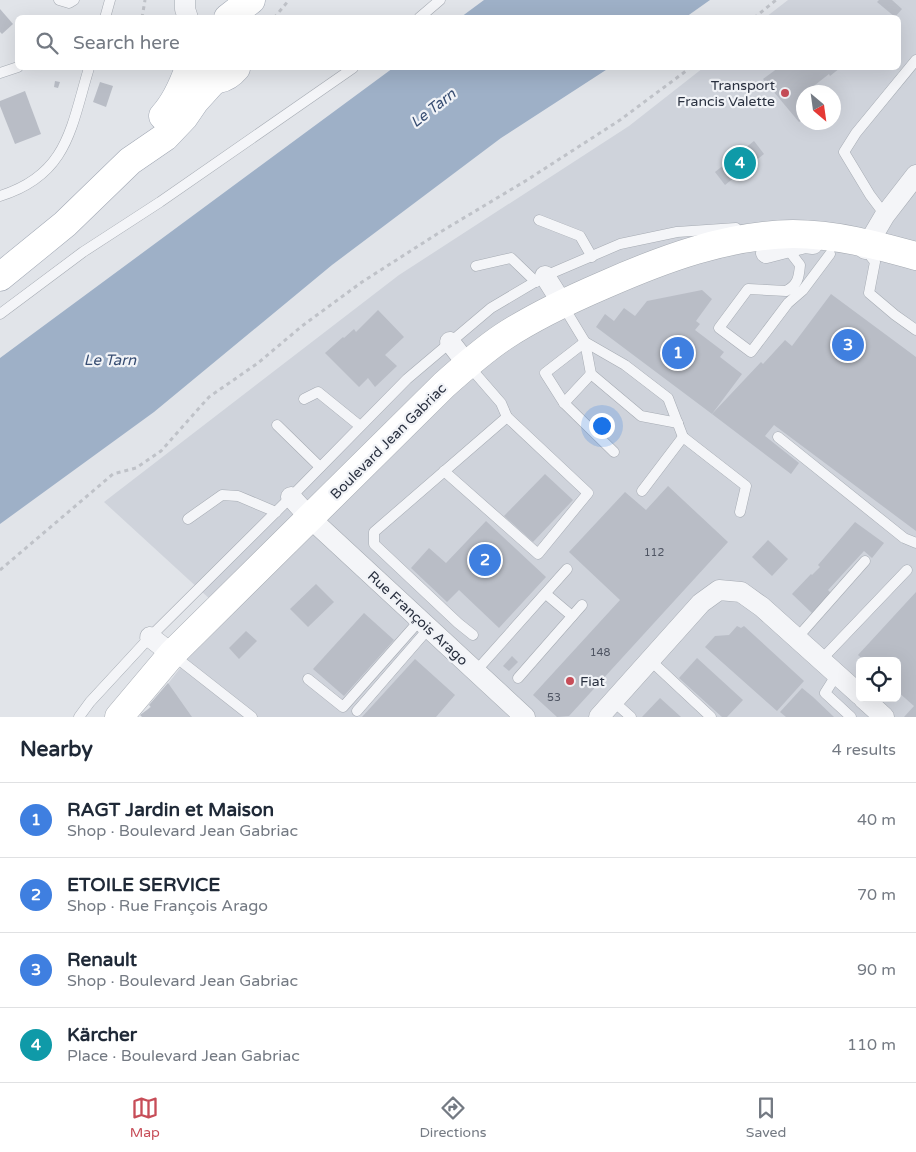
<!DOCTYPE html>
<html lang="en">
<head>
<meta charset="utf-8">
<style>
	body { margin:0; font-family:"Varela Round",sans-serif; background:#f2f2f3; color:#1f2937 }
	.controls { position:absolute; right:15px; bottom:15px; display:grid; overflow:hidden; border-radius:8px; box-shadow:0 5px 20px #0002 }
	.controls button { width:45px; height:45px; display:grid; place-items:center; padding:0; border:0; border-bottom:1px solid #e0e1e3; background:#fff; color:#1f2937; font:25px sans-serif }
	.compass { position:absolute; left:796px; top:85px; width:45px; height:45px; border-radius:50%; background:#fff; box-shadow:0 5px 20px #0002; rotate:151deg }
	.you { position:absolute; left:601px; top:425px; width:18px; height:18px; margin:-12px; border:4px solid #fff; border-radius:50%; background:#1a73e8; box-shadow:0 0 0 8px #1a73e833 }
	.badge { display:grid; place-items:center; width:32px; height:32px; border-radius:50%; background:#c74d58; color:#fff; font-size:16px; font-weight:700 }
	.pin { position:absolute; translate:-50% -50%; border:2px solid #fff; box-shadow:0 1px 5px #0006 }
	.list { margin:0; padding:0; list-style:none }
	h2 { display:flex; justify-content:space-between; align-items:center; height:65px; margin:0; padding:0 20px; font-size:21px }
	h2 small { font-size:16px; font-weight:400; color:#747a83 }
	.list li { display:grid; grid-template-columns:32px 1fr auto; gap:15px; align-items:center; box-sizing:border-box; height:75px; padding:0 20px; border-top:1px solid #e0e1e3 }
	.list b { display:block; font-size:19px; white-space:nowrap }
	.list p { margin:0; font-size:16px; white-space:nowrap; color:#747a83 }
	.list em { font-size:16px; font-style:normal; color:#747a83 }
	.icon { flex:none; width:28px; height:28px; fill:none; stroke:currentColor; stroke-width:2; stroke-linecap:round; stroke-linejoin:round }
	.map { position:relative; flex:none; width:916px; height:717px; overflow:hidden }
	.search { position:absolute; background:#fff; box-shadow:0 5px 20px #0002; left:15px; right:15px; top:15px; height:55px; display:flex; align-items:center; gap:12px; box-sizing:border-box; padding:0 18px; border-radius:8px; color:#747a83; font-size:19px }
	.sheet { height:365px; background:#fff }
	nav { display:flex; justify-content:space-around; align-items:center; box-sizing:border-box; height:70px; border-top:1px solid #e0e1e3; background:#fff; font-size:14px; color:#747a83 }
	nav a { display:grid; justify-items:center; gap:2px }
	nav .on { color:#c74d58 }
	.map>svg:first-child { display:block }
	.built { fill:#cfd3db; fill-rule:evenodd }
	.water { fill:#9eb0c7 }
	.building { fill:#b9bdc6 }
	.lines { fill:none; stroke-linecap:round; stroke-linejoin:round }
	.service-casing { stroke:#a6abb3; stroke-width:11 }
	.minor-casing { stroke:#a6abb3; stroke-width:21 }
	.secondary-casing { stroke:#a6abb3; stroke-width:29 }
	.primary-casing { stroke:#a1a8b4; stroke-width:29 }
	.path { stroke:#bfc2c8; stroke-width:3; stroke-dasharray:4 4; stroke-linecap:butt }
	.service { stroke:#f4f5f8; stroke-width:10 }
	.minor { stroke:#f4f5f8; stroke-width:20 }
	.secondary { stroke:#fff; stroke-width:28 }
	.primary { stroke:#fff; stroke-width:28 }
	.poi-dot { fill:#c74d58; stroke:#f1f3f7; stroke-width:2 }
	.labels { text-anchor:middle; stroke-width:4.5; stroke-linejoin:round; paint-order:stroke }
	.number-label { font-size:11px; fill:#4e5462 }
	.poi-label { font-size:14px; fill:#2a3140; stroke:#f1f3f7; text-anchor:end }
	.street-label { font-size:14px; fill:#2a3140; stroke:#f1f3f7 }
	.water-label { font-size:15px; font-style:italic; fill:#374d72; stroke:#f1f3f7 }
</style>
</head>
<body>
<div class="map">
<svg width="916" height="717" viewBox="0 0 916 717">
	<rect width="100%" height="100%" fill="#e1e4e9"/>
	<path class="built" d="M788 0H916V717H142L224 612 104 502 399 275 629 126 703 68H898V18L766 17ZM804 92H834V122H804ZM860 661H897V698H860Z"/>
	<g class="water">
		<polygon points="484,0 710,0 686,17 461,17"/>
		<polygon points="393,68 609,68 501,138 332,265 154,412 0,524 0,358"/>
	</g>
	<g class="building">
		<polygon points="879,0 892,0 902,9 895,17 877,2"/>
		<polygon points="0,9 13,24 2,34 0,32"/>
		<polygon points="778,68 840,68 830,76 829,74 806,92 804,92 804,95 799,99 804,104 804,119 799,122 763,79"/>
		<polygon points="55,81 60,82 58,88 54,87"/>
		<polygon points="100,82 113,86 106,107 93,102"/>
		<polygon points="25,91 41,134 15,144 0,106 0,101"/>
		<polygon points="754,141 764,154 725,185 715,172"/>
		<polygon points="702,290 712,299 696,321 700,324 695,330 724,352 720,357 742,374 712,414 761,362 763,364 785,340 792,346 831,294 916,357 916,531 774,425 765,436 799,463 791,474 712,414 596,327 605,314 614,321 624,308 635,316 647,301"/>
		<polygon points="378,310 404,337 385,355 397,366 375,387 368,378 359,387 325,353 343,337 344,338 354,329 356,332"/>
		<polygon points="545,474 573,500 533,542 504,516"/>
		<polygon points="668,486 728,542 569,716 557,717 533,695 620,600 569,552 625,492 646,510"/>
		<polygon points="486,521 546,577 499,628 459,590 447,602 411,568 429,548 446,563"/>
		<polygon points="855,522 884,543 872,558 864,551 828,590 831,593 812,613 792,594 811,574 812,575 820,567 818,565"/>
		<polygon points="768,540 788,559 772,576 752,557"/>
		<polygon points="316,584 334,602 308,627 290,609"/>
		<polygon points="916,592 916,717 904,717 914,706 897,691 897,661 865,661 858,655"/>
		<polygon points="364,613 394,640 344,696 313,669"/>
		<polygon points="737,626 741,628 744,626 804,681 777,711 705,647 715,636 729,635"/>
		<polygon points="246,631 257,641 239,659 229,648"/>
		<polygon points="512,656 518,662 509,671 503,666"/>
		<polygon points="697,658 743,700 727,717 722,717 679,678"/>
		<polygon points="415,659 455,695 436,717 362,717"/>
		<polygon points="168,683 192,717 142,717 140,715 151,707 149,705"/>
		<polygon points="802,688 813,697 834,717 786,717 780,712"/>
		<polygon points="660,698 681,717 642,717"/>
	</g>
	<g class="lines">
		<defs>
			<g id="service">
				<polyline points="59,0 69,3 74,0"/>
				<polyline points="105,18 110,0"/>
				<polyline points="419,18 440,0"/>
				<polyline points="0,73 18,67"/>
				<path d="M0 196C68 175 71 127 89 68"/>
				<polyline points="885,215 870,195 844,152 856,133 916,60"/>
				<polyline points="539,220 580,236 592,257"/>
				<polyline points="865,249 875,262 869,293 895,315 916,330"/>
				<path d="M790 252 800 265C799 277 798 285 786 291L748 289 719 328 751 352 788 303 803 290 830 254"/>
				<polyline points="476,266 511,258 536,282"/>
				<polyline points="562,304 585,342 625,365 668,398 683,437 746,486 740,512"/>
				<polyline points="0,314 83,252 160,202 353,68"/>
				<polyline points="468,365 501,403 507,417 374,532 374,544 458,623 473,635"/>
				<polyline points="304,399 318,392 360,426"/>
				<polyline points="564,403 591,374"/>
				<polyline points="277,425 320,467"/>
				<polyline points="778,437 904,538 916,543"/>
				<polyline points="614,452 564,403 545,373 585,342 591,374 641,416 678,423"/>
				<polyline points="444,471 538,554 588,493 507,417"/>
				<polyline points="642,491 683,437"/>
				<polyline points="188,519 222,495 238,496 276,512"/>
				<polyline points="546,594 572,616"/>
				<polyline points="797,638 865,561"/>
				<polyline points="173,655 252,717"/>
				<polyline points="650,660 711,717"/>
				<polyline points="821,660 907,570"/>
				<polyline points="476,671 567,569"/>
				<polyline points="837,674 825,693 851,717"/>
				<polyline points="518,678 582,605"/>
				<polyline points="308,679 343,707 420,620"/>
				<polyline points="613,701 631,717"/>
				<polyline points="357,711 429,628"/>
				<polyline points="79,717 90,702 150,637 291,497 407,379 491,308 545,276 620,244 677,232 736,228"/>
			</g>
			<g id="minor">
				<polyline points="185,0 185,9 188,18"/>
				<polyline points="865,249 885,215 916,175"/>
				<polyline points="766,253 805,243 813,244"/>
				<polyline points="545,276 562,303"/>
				<polyline points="450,342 467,364"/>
				<polyline points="291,497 310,518 525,717"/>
				<polyline points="150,637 172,654"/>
				<polyline points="863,698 884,717"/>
				<polyline points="599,717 701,603 719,590 741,592 762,607 860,695"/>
			</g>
			<path id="secondary" d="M119 717 172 654 444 385C463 368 482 351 503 337 535 316 569 300 604 285 663 259 727 235 793 234 835 234 876 245 916 256"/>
			<g id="primary">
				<polyline points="228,18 251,0"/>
				<path d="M198 75C212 83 226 80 236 68"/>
				<path d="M163 116C176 102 183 85 189 68"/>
				<polyline points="0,277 65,224 130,161 165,137 184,117 195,101 214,80"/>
			</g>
		</defs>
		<use href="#service" class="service-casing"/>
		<use href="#minor" class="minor-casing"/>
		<use href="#secondary" class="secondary-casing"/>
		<use href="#primary" class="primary-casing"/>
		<g class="path">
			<polyline points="142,18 145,0"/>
			<polyline points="274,18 289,0"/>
			<polyline points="754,18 776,0"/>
			<polyline points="0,570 113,474 136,468 161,451 209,397 258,363 302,326 362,282 437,234 527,180 620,120 690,68"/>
		</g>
		<use href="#service" class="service"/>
		<use href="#minor" class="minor"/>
		<use href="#secondary" class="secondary"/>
		<use href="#primary" class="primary"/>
	</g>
	<g class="poi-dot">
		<circle cx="785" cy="93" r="5"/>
		<circle cx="570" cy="681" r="5"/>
	</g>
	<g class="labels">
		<g class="number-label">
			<text x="654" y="556">112</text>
			<text x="600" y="656">148</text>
			<text x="554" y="701">53</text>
		</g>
		<g class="poi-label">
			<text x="775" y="90">Transport<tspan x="775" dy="16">Francis Valette</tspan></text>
			<text x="580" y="686" text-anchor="start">Fiat</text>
		</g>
		<g class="street-label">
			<text transform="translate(388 441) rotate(-45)" y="5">Boulevard Jean Gabriac</text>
			<text transform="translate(418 618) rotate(43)" y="5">Rue François Arago</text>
		</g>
		<g class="water-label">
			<text transform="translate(433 108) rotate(-38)" y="5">Le Tarn</text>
			<text x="110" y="365">Le Tarn</text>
		</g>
	</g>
</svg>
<div class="controls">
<button><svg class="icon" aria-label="locate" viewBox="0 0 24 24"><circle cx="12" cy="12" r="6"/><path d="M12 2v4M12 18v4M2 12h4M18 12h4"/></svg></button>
</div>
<svg class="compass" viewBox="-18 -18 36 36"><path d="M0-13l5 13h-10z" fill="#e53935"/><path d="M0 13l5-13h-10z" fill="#747a83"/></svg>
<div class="you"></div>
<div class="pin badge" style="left:678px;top:353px;background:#3f7fe0">1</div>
<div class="pin badge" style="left:485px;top:560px;background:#3f7fe0">2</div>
<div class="pin badge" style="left:848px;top:345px;background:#3f7fe0">3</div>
<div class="pin badge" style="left:740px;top:163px;background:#0f9aa8">4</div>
<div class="search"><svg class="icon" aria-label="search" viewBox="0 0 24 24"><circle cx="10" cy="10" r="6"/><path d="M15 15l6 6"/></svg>Search here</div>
</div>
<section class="sheet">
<h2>Nearby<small>4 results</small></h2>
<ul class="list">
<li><span class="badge" style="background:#3f7fe0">1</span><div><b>RAGT Jardin et Maison</b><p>Shop · Boulevard Jean Gabriac</p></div><em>40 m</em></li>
<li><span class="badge" style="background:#3f7fe0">2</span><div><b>ETOILE SERVICE</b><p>Shop · Rue François Arago</p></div><em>70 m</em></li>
<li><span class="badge" style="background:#3f7fe0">3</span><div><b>Renault</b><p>Shop · Boulevard Jean Gabriac</p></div><em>90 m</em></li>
<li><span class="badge" style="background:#0f9aa8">4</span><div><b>Kärcher</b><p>Place · Boulevard Jean Gabriac</p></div><em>110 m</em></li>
</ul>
</section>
<nav>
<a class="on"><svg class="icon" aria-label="map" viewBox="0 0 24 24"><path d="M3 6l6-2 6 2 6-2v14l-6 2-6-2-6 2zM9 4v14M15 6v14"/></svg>Map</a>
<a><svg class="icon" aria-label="directions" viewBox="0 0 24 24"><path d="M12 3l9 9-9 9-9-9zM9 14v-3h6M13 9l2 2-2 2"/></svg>Directions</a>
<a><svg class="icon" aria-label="saved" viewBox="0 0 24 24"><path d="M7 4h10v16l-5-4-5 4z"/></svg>Saved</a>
</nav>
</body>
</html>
